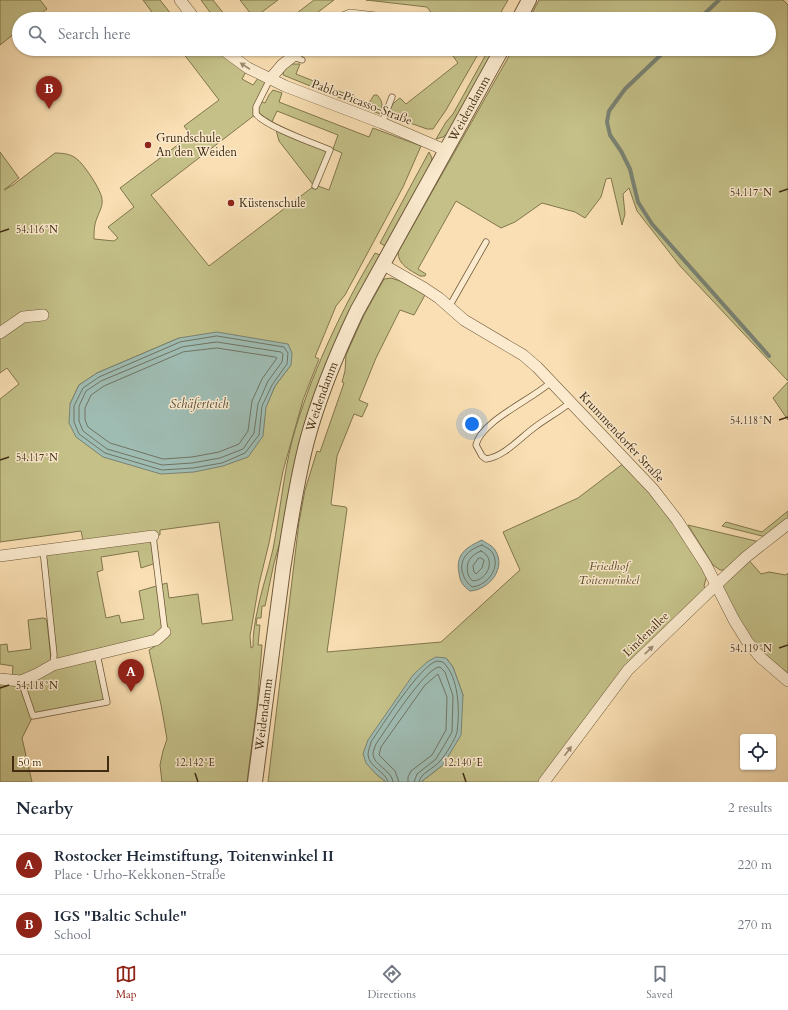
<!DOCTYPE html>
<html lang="en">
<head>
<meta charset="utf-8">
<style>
	body { margin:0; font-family:Cardo,serif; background:#f2f2f3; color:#1f2937 }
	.controls { position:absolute; right:12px; bottom:12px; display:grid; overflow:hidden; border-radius:4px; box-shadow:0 1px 3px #0004 }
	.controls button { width:36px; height:36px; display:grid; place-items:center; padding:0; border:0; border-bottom:1px solid #e0e1e3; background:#fff; color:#1f2937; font:20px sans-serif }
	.scale { position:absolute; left:12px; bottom:10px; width:97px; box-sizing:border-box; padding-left:4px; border:2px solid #412c12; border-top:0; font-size:11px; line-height:14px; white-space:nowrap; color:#412c12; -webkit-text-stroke:3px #fbeace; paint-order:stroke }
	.you { position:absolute; left:472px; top:424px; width:14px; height:14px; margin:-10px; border:3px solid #fff; border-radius:50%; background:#1a73e8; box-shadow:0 0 0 6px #1a73e833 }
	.badge { display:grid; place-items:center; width:26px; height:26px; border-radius:50%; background:#8f2418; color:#fff; font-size:13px; font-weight:700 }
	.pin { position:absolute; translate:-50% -33px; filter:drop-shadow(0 1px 2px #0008) }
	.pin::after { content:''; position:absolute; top:21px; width:14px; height:12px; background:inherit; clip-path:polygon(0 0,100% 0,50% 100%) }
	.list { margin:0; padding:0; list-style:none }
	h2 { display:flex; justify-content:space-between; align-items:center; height:52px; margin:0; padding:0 16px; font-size:17px }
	h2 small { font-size:13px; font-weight:400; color:#747a83 }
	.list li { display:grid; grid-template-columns:26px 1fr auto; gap:12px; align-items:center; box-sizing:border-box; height:60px; padding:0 16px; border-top:1px solid #e0e1e3 }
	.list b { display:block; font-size:15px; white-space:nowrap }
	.list p { margin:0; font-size:13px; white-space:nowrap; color:#747a83 }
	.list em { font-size:13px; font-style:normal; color:#747a83 }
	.icon { flex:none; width:22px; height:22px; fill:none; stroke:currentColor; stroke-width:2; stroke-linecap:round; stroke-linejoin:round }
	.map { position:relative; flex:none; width:788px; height:782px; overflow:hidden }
	.search { position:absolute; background:#fff; box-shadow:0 1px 3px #0004; left:12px; right:12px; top:12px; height:44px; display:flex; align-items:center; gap:10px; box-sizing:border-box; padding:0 14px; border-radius:22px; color:#747a83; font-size:15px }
	.sheet { height:172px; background:#fff }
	nav { display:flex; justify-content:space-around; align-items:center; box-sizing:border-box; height:56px; border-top:1px solid #e0e1e3; background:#fff; font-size:11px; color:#747a83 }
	nav a { display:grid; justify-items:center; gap:2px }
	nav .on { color:#8f2418 }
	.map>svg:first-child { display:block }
	.green { fill:#c4c088; stroke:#82764d; fill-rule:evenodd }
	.water { fill:#9fbcb3; stroke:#798273 }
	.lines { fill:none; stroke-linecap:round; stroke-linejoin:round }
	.shore { stroke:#707462; stroke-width:1 }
	.stream { stroke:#798273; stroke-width:4 }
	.service-casing { stroke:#6f593a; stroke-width:7 }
	.minor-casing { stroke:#6f593a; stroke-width:12 }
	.tertiary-casing { stroke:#6f593a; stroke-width:16 }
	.service { stroke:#fbeace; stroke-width:5.5 }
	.minor { stroke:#fbeace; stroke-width:11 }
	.tertiary { stroke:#fbeace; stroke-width:14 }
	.oneway { fill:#9e8b70 }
	.ticks { fill:none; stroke:#412c12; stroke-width:1.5 }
	.poi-dot { fill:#8f2418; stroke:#fbeace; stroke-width:1.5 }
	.labels { text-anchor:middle; stroke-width:3; stroke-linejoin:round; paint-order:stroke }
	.street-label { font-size:12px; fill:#412c12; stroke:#fbeace }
	.poi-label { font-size:12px; fill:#412c12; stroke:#fbeace; text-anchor:start }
	.park-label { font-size:12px; font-style:italic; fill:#5b4a2a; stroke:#fbeace }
	.water-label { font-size:13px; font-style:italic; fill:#58503a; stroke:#fbeace }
	.ticks-label { font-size:10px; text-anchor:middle; fill:#412c12; stroke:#fbeace; stroke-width:3; stroke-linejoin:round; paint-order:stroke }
</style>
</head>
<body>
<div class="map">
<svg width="788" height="782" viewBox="0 0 788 782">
	<rect width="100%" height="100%" fill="#f9dfb3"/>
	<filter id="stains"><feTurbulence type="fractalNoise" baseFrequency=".005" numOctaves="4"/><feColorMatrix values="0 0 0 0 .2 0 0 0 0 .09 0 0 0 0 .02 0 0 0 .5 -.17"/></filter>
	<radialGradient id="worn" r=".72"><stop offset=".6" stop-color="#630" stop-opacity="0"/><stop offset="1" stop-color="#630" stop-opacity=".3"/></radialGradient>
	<g class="green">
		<polygon points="0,0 40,0 47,9 34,19 19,19 19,30 0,45"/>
		<polygon points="143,0 160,0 175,19 157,19"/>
		<polygon points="201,0 213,0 228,19 215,19"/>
		<polygon points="240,0 278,0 254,18"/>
		<polygon points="314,0 334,0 309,19 289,19"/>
		<polygon points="366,0 508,0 497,19 436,19 427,7"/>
		<path d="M539 0H783L788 5V381L680 266 637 211 629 188 623 194 625 214 622 225 611 178 606 179 601 197 585 218 575 212 542 203 515 222 501 228 456 201 418 269 426 274 425 276H420C410 270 398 265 398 252L513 49H769V19H529Z"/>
		<path d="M180 49H222L248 68 242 79 253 85 261 74 270 79 260 101 265 103 269 95 273 90 282 93 279 102 369 137 373 128 421 146 403 187 345 295 336 306 315 357 319 359 303 400 283 471 269 543 259 584 250 636 251 648 253 647C253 637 254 627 256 617 260 594 268 572 273 549 280 513 283 477 292 441 309 378 342 308 375 253L380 255 341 328 274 563 265 606H262L261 618H257L256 625H260L258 645H262L257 706 247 782H162L160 765 163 751 167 739 161 705 149 650 160 643 97 654 107 702 33 716 22 738 32 782H0V679L11 680 53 665 43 550 84 545 81 531 0 542V399L19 384 7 368 0 373V152L19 178 4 190 13 185 55 153C63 153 72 154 78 160 85 166 102 191 102 200 103 206 99 212 97 218 94 225 94 232 94 239L114 241 118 238 108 227 134 207 120 188 191 135 184 126 219 100ZM277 111 338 135 333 149 342 153 329 190 315 185 330 150 275 126 279 141 314 186 209 266 151 195 256 114 271 124ZM179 338 291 365 275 386 266 407 70 404 79 385 97 373ZM219 522 233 620 202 624 198 594 169 598 167 583 139 591 144 619 121 623 119 615 106 618 97 572 103 570 101 557 138 551 141 568 156 563 153 536 160 535V530Z"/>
		<path d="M459 49H481L446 110 433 129H427L390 116C389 107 393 103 400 98L406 104 458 63 453 56 460 51Z"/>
		<polygon points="489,49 495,49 448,133 443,137 436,139 446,122 453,114"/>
		<path d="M291 64H300L296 74 369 103 374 95H377C383 101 383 106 380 114L283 75 284 70Z"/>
		<polygon points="429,152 432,158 431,163 385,246 380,243"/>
		<polygon points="391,278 400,281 425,295 414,315 400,310 376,358 359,400 368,404 362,417 354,414 337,456 331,504 332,505 346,507 347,509 327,652 441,642 520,570 503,532 578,498 624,463 669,514 707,575 704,586 707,592 628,670 544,782 421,782 443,765 463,695 453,667 446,658 376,774 386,782 268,782 299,522 305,490 317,451 320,452 344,383 342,382 345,371 346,355 364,315 384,279"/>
		<polygon points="788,382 788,420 773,398"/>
		<polygon points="788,511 788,519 766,537 722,526 726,522 762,532"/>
		<polygon points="688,525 760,542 724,570 720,570 713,565"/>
		<polygon points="746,557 761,574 769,572 786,575 788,573 788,681 760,657 717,584"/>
		<path d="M43 618 46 619 47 622 51 659C45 671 25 675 12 678L13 666 0 664V645L7 644 8 652 31 649 28 620Z"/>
	</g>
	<g class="water">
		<polygon points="217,332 288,344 292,353 291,365 275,386 266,407 263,436 248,457 223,466 194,472 161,474 103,457 76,437 69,423 70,404 79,385 97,373 179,338"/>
		<path d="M482 540C486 543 493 546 495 550 507 568 489 590 470 591 463 586 460 582 459 573 455 554 467 547 482 540Z"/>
		<polygon points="436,657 446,658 453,667 463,695 461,735 443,765 421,782 386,782 376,774 366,763 363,754 368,740 413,675 427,662"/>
	</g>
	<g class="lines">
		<g class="shore">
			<polygon points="217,336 284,347 288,353 287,364 272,385 262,406 259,435 245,453 222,463 193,468 162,470 105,453 79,434 74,422 74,406 83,388 99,377 180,342"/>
			<polygon points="217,342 281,352 283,354 282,362 268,381 258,404 254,433 243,449 220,458 192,463 162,465 107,449 83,431 79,421 79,406 86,391 101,381 182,347"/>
			<polygon points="217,348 275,357 277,358 262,379 252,401 248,431 239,444 219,452 192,457 163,459 110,443 88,427 85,420 85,408 91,395 104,386 183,352"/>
			<path d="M482 545C485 547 490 549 492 552 502 567 487 586 472 587 466 582 464 578 462 571 460 557 470 549 482 545Z"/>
			<path d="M481 551C497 558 488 580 473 581 470 579 469 577 468 574 465 562 471 555 481 551Z"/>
			<polygon points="479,558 481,558 484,560 482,568 476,574 474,572 473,566"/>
			<path d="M388 782C386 772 369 767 368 755 368 751 370 746 371 742 381 727 421 664 437 661 439 661 441 662 443 662 459 677 460 711 457 732 456 738 445 756 440 761 435 768 420 773 419 782"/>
			<path d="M393 782C392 770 373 765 373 754 373 751 375 747 376 744 385 731 426 666 440 667L445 672 453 696 452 732 436 759 417 774 414 782"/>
			<polyline points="399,782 395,771 379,755 381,747 425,685 438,674 447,697 446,730 432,755 411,771 408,777 408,782"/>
		</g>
		<g class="stream">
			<polyline points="699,19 719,0"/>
			<polyline points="667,49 625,89 609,111 607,122 610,135 621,151 630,169 638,202 652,224 769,356"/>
		</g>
		<defs>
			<g id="service">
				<polyline points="293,57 302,60"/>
				<path d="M270 79 256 107V114C267 127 313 143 330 150L315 186"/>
				<polyline points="382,123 392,97"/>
				<polyline points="449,307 486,242"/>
				<path d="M551 382C533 399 481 421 476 445L482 456 486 459C504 457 521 437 535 427 547 418 560 411 571 402"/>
				<polyline points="153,536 165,632"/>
				<polyline points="43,550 54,655 53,665"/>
				<polyline points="21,681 33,716 107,702 97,654"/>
			</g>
			<g id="minor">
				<polyline points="180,0 195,19"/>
				<polyline points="341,19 350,15 384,19"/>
				<polyline points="222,49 248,68 285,86 382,123 445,150"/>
				<polyline points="270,79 282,65 302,49"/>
				<polyline points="382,264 424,288 439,298 464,320 523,355 537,367 653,489 677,520 706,565 734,620 747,641 760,657 788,681"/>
				<polyline points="0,333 23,317 43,315"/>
				<polyline points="0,556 153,536"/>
				<polyline points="0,679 21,681 37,674 53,665 156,640 165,632"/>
				<polyline points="544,782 628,670 717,584 746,557 788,524"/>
			</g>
			<g id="tertiary">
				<polyline points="519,19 529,0"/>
				<path id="s1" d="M255 782C264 711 273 640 283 569 290 526 296 483 307 441 319 396 337 353 357 311L502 49"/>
			</g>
		</defs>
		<use href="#service" class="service-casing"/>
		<use href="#minor" class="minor-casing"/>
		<use href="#tertiary" class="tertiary-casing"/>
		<use href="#service" class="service"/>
		<use href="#minor" class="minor"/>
		<use href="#tertiary" class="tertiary"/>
	</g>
	<defs><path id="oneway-solid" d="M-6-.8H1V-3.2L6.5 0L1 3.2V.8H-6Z"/></defs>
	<g class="oneway">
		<use href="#oneway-solid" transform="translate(245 66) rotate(-147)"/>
		<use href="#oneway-solid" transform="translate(649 650) rotate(-44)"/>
		<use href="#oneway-solid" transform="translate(568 751) rotate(-53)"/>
	</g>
	<path class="ticks" d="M779 192 788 189M0 232 9 229M779 420 788 417M0 460 9 457M779 648 788 645M0 688 9 685M195 773 198 782M463 773 466 782"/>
	<g class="poi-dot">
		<circle cx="148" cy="145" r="4"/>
		<circle cx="231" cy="203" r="4"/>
	</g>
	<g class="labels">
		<g class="street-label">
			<text transform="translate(362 102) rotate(21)" y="4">Pablo-Picasso-Straße</text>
			<text dy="4" stroke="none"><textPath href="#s1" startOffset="716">Weidendamm</textPath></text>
			<text dy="4" stroke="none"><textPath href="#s1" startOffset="392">Weidendamm</textPath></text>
			<text transform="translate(622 437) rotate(47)" y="4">Krummendorfer Straße</text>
			<text transform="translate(646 634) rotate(-44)" y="4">Lindenallee</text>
			<text dy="4" stroke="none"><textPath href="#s1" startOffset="68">Weidendamm</textPath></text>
		</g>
		<g class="poi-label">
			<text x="156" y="142">Grundschule<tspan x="156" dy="14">An den Weiden</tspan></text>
			<text x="239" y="207">Küstenschule</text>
		</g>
		<g class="park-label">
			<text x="609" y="570">Friedhof<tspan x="609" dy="14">Toitenwinkel</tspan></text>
		</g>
		<g class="water-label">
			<text x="199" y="408">Schäferteich</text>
		</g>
	</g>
	<g class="ticks-label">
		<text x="751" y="196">54.117°N</text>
		<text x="37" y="233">54.116°N</text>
		<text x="751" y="424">54.118°N</text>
		<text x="37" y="461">54.117°N</text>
		<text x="751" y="652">54.119°N</text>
		<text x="37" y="689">54.118°N</text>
		<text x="195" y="766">12.142°E</text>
		<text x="463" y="766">12.140°E</text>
	</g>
	<rect width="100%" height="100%" filter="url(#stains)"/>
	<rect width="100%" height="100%" fill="url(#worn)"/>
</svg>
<div class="controls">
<button><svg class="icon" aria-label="locate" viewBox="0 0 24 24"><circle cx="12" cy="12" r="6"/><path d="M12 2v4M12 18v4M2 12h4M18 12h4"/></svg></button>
</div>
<div class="scale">50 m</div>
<div class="you"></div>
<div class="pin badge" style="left:131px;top:692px">A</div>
<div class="pin badge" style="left:49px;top:109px">B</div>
<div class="search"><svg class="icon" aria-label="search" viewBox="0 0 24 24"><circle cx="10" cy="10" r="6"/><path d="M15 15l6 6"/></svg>Search here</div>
</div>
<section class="sheet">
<h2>Nearby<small>2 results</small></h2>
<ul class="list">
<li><span class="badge">A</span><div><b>Rostocker Heimstiftung, Toitenwinkel II</b><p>Place · Urho-Kekkonen-Straße</p></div><em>220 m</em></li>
<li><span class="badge">B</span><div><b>IGS &quot;Baltic Schule&quot;</b><p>School</p></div><em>270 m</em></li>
</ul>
</section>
<nav>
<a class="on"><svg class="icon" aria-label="map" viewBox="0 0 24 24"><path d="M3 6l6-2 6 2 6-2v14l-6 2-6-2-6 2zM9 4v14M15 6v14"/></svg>Map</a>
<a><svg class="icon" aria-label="directions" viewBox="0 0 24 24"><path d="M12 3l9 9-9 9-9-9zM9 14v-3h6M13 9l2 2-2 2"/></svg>Directions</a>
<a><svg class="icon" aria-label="saved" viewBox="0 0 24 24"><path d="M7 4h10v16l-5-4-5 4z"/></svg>Saved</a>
</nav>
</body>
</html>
